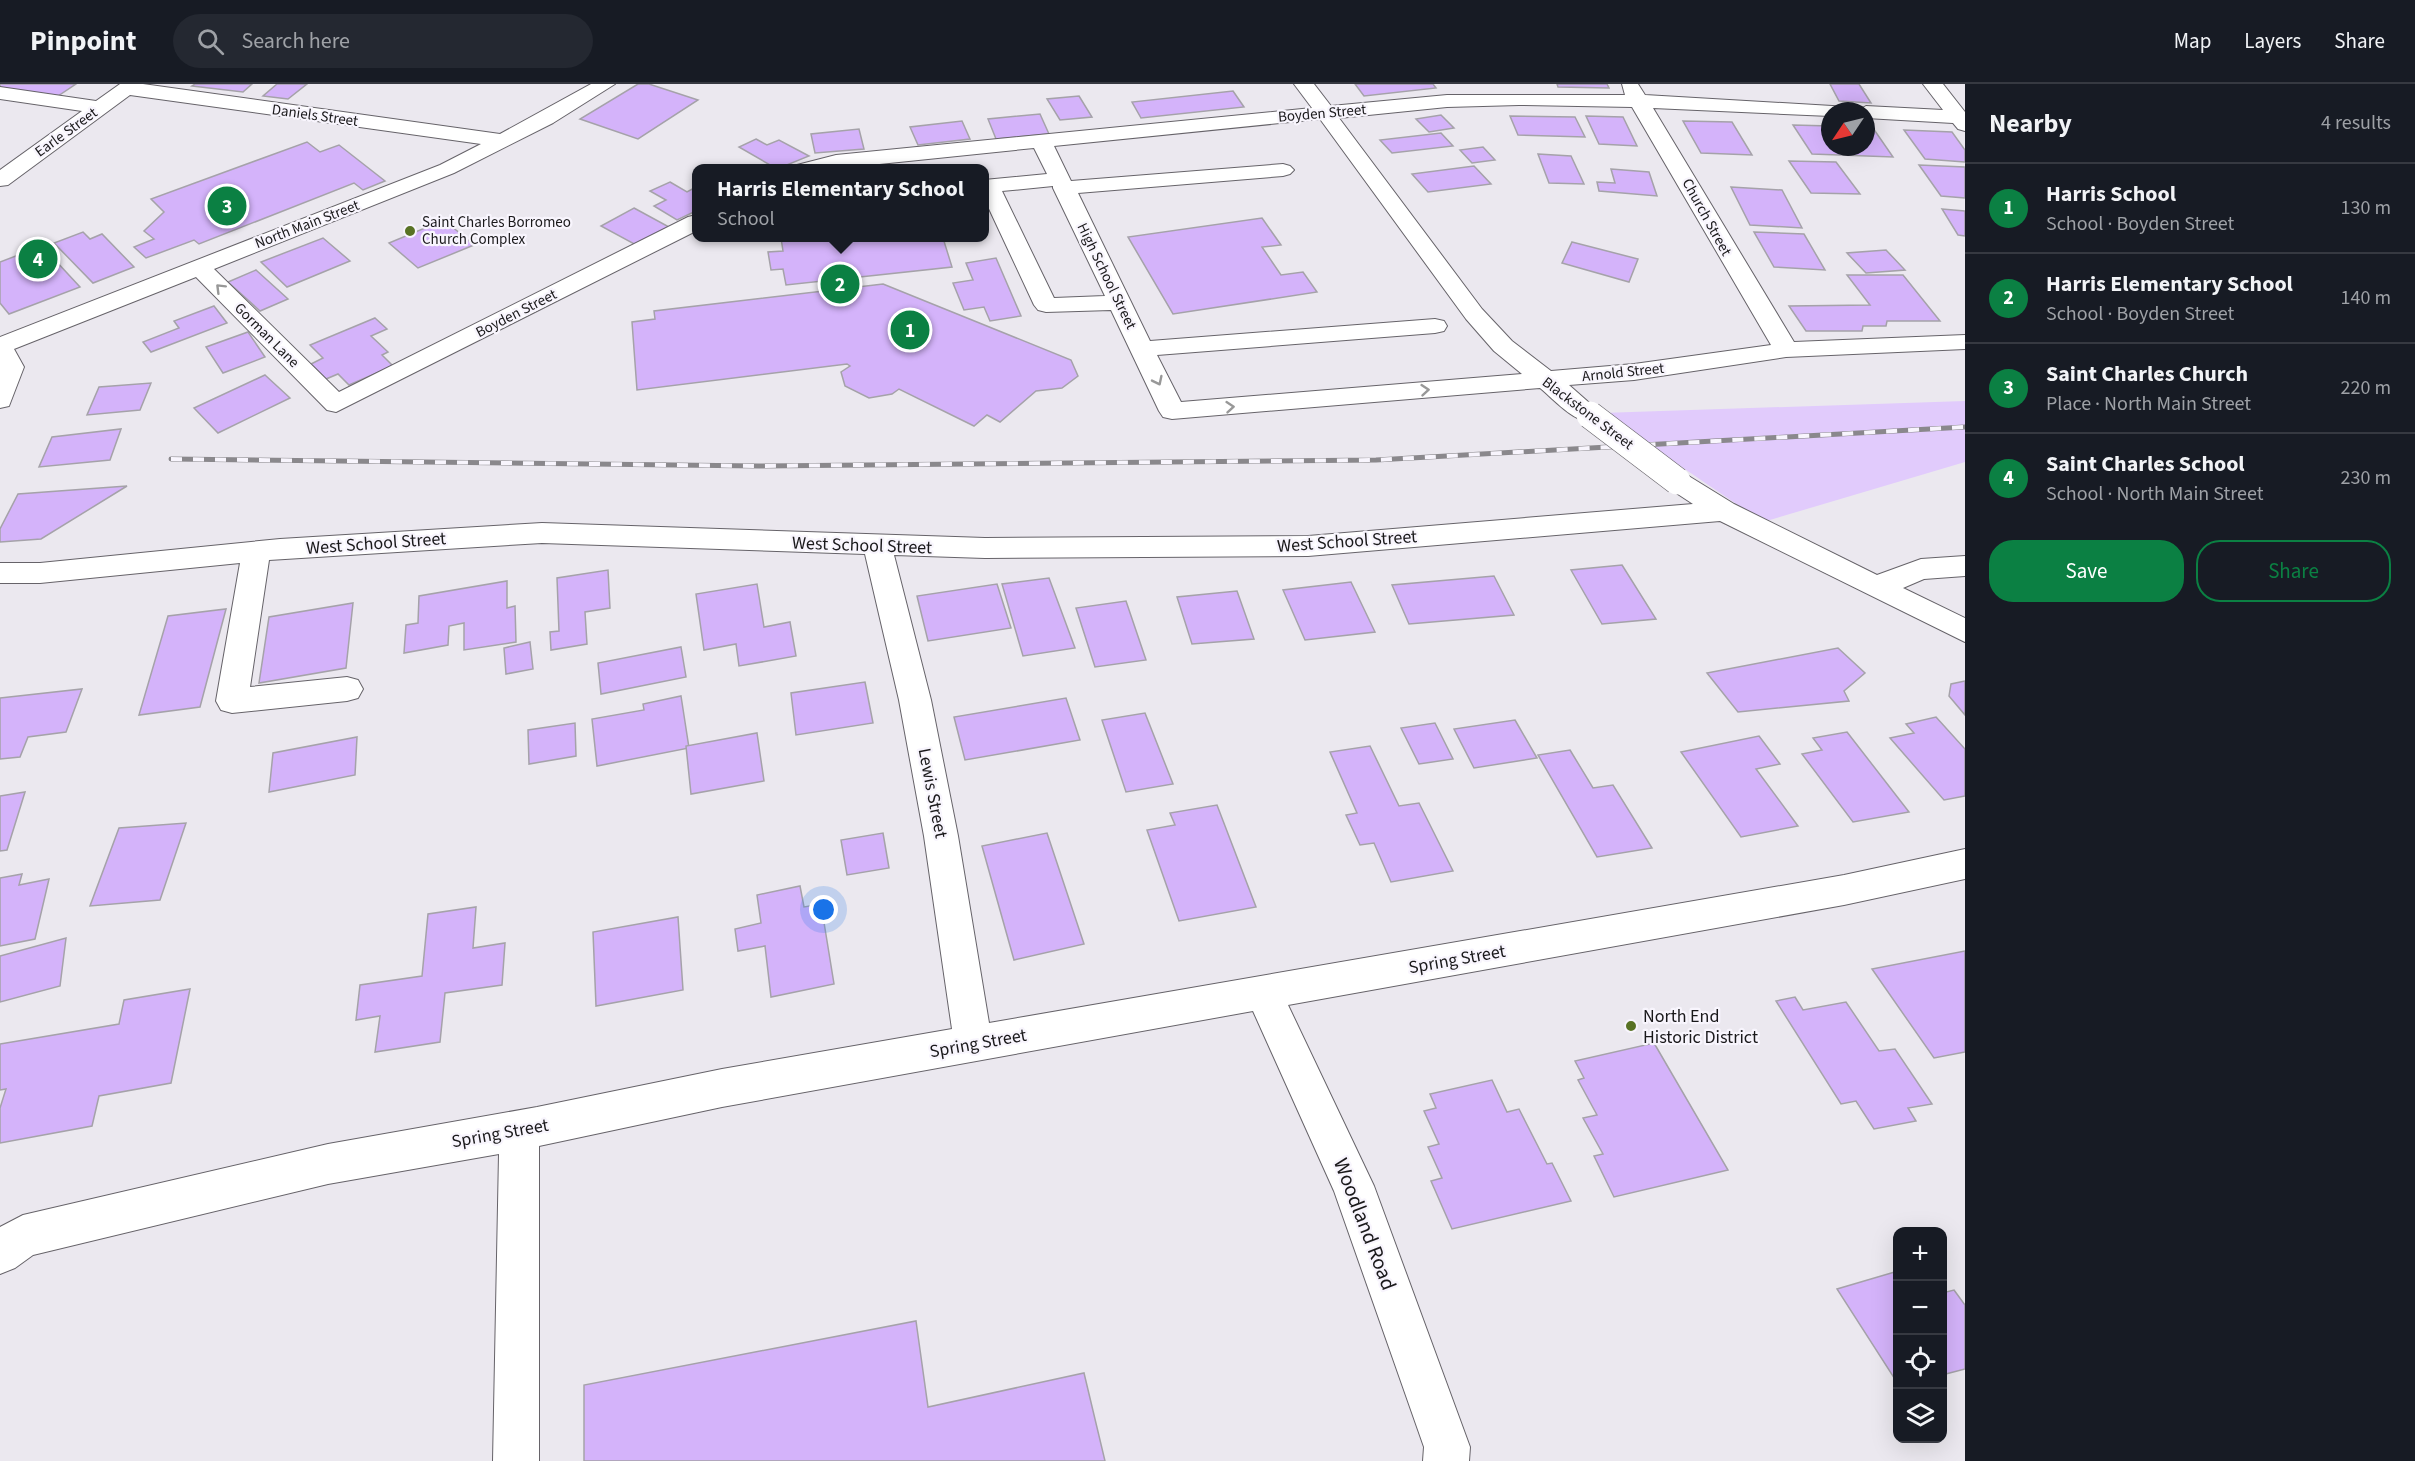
<!DOCTYPE html>
<html lang="en">
<head>
<meta charset="utf-8">
<style>
	body { margin:0; font-family:"Source Sans 3",sans-serif; background:#242831; color:#f1f3f6 }
	.controls { position:absolute; right:18px; bottom:18px; display:grid; overflow:hidden; border-radius:12px; box-shadow:0 6px 24px #0002 }
	.controls button { width:54px; height:54px; display:grid; place-items:center; padding:0; border:0; border-bottom:2px solid #363941; background:#171b24; color:#f1f3f6; font:30px sans-serif }
	.compass { position:absolute; left:1821px; top:18px; width:54px; height:54px; border-radius:50%; background:#171b24; box-shadow:0 6px 24px #0002; rotate:235deg }
	.you { position:absolute; left:824px; top:826px; width:21px; height:21px; margin:-15px; border:4px solid #fff; border-radius:50%; background:#1a73e8; box-shadow:0 0 0 9px #1a73e833 }
	.badge { display:grid; place-items:center; width:39px; height:39px; border-radius:50%; background:#0b8043; color:#fff; font-size:20px; font-weight:700 }
	.pin { position:absolute; translate:-50% -50%; border:3px solid #fff; box-shadow:0 2px 6px #0006 }
	.popup { position:absolute; left:692px; top:80px; width:297px; height:78px; box-sizing:border-box; display:grid; place-content:center; border-radius:12px; background:#171b24; filter:drop-shadow(0 2px 4px #0005); font-size:20px; white-space:nowrap; color:#9ea1a6 }
	.popup b { font-size:22px; color:#f1f3f6 }
	.popup::after { content:''; position:absolute; left:50%; top:100%; margin-left:-12px; border:12px solid transparent; border-top-color:#171b24 }
	.list { margin:0; padding:0; list-style:none }
	h2 { display:flex; justify-content:space-between; align-items:center; height:78px; margin:0; padding:0 24px; font-size:26px }
	h2 small { font-size:20px; font-weight:400; color:#9ea1a6 }
	.list li { display:grid; grid-template-columns:39px 1fr auto; gap:18px; align-items:center; box-sizing:border-box; height:90px; padding:0 24px; border-top:2px solid #363941 }
	.list b { display:block; font-size:22px; white-space:nowrap }
	.list p { margin:0; font-size:20px; white-space:nowrap; color:#9ea1a6 }
	.list em { font-size:20px; font-style:normal; color:#9ea1a6 }
	.actions { display:flex; gap:12px; padding:18px 24px }
	.actions a { flex:1; padding:14px 0; border:2px solid #0b8043; border-radius:24px; text-align:center; font-size:21px; color:#0b8043 }
	.actions .main { background:#0b8043; color:#fff }
	.icon { flex:none; width:33px; height:33px; fill:none; stroke:currentColor; stroke-width:2; stroke-linecap:round; stroke-linejoin:round }
	.map { position:relative; flex:none; width:1965px; height:1377px; overflow:hidden }
	header { display:flex; align-items:center; gap:36px; box-sizing:border-box; height:84px; padding:0 30px; background:#171b24; border-bottom:2px solid #363941 }
	header strong { font-size:28px }
	nav { display:flex; gap:33px; margin-inline-start:auto; font-size:21px }
	.search { width:420px; height:54px; background:#242831; display:flex; align-items:center; gap:15px; box-sizing:border-box; padding:0 21px; border-radius:33px; color:#9ea1a6; font-size:22px }
	main { display:flex }
	aside { flex:1; background:#171b24 }
	.map>svg:first-child { display:block }
	.green { fill:#e1cbfc }
	.building { fill:#d4b3fa; stroke:#a5a2a9; stroke-width:1.5 }
	.lines { fill:none; stroke-linecap:round; stroke-linejoin:round }
	.minor-casing { stroke:#666369; stroke-width:2 }
	.minor { fill:#fff; fill-rule:evenodd }
	.rail-casing { stroke:#8a888c; stroke-width:5 }
	.rail { stroke:#f8f5fd; stroke-width:4; stroke-dasharray:11; stroke-linecap:butt }
	.minor-bridge-casing { stroke:#666369; stroke-width:28; stroke-linecap:butt }
	.minor-bridge { stroke:#fff; stroke-width:27 }
	.oneway { stroke:#989898 }
	.poi-dot { fill:#587224; stroke:#f8f5fd; stroke-width:2 }
	.labels { text-anchor:middle; stroke-width:4.5; stroke-linejoin:round; paint-order:stroke }
	.far-street-label { font-size:15px; fill:#1a191b; stroke:#f8f5fd }
	.far-poi-label { font-size:15px; fill:#1a191b; stroke:#f8f5fd; text-anchor:start }
	.street-label { font-size:18px; fill:#1a191b; stroke:#f8f5fd }
	.poi-label { font-size:18px; fill:#1a191b; stroke:#f8f5fd; text-anchor:start }
	.near-street-label { font-size:21px; fill:#1a191b; stroke:#f8f5fd }
</style>
</head>
<body>
<header>
<strong>Pinpoint</strong>
<div class="search"><svg class="icon" aria-label="search" viewBox="0 0 24 24"><circle cx="10" cy="10" r="6"/><path d="M15 15l6 6"/></svg>Search here</div>
<nav><a>Map</a><a>Layers</a><a>Share</a></nav>
</header>
<main>
<div class="map">
<svg width="1965" height="1377" viewBox="0 0 1965 1377">
	<rect width="100%" height="100%" fill="#ebe8ef"/>
	<polygon class="green" points="1965,317 1965,378 1763,438 1602,329"/>
	<g class="building">
		<polygon points="0,0 76,0 58,12 0,4"/>
		<polygon points="195,0 252,0 243,8 192,2"/>
		<polygon points="277,0 307,0 288,15 263,12"/>
		<polygon points="638,0 649,0 698,16 638,55 580,35"/>
		<polygon points="1355,0 1433,0 1436,4 1364,12"/>
		<polygon points="1557,0 1607,0 1609,4 1558,3"/>
		<polygon points="1830,0 1859,0 1871,19 1839,17"/>
		<polygon points="1233,7 1244,23 1141,34 1132,18"/>
		<polygon points="1079,12 1092,33 1060,36 1047,15"/>
		<polygon points="1040,30 1049,50 996,55 988,35"/>
		<polygon points="1441,31 1454,44 1429,48 1416,35"/>
		<polygon points="1510,32 1575,33 1585,53 1518,51"/>
		<polygon points="1586,32 1623,33 1637,62 1599,60"/>
		<polygon points="962,37 970,55 918,61 910,43"/>
		<polygon points="1683,37 1732,38 1752,71 1701,69"/>
		<polygon points="1793,41 1830,42 1830,63 1866,63 1866,44 1873,44 1893,73 1812,70"/>
		<polygon points="859,45 864,65 815,69 811,50"/>
		<polygon points="1904,46 1952,48 1965,66 1965,78 1925,75"/>
		<polygon points="1441,49 1453,62 1392,69 1380,56"/>
		<polygon points="756,55 767,61 779,56 809,72 777,85 739,63"/>
		<polygon points="307,58 320,68 339,61 385,97 363,106 354,99 199,160 194,156 146,174 134,163 154,155 144,147 164,128 151,115"/>
		<polygon points="1483,63 1495,76 1472,79 1460,66"/>
		<polygon points="1538,70 1571,72 1584,100 1549,99"/>
		<polygon points="1789,77 1836,78 1860,110 1811,109"/>
		<polygon points="1919,81 1965,83 1965,114 1941,112"/>
		<polygon points="1474,82 1491,100 1428,108 1412,90"/>
		<polygon points="1611,85 1649,88 1657,112 1599,107 1597,98 1615,99"/>
		<polygon points="670,98 687,108 696,103 696,127 677,136 654,122 666,116 650,107"/>
		<polygon points="1731,103 1782,106 1802,144 1750,141"/>
		<polygon points="634,124 669,143 636,161 601,142"/>
		<polygon points="1942,125 1965,127 1965,152 1958,151"/>
		<polygon points="1262,134 1281,161 1262,163 1281,191 1303,188 1317,208 1173,230 1128,153"/>
		<polygon points="444,136 474,161 418,184 389,159"/>
		<polygon points="83,148 90,155 102,150 134,183 93,199 54,159"/>
		<polygon points="1754,148 1804,150 1825,186 1774,183"/>
		<polygon points="323,154 350,177 287,203 261,178"/>
		<polygon points="781,154 943,154 952,183 786,201 783,185 771,186 768,168 783,167"/>
		<polygon points="1572,158 1638,175 1629,198 1562,179"/>
		<polygon points="42,162 80,203 9,230 0,219 0,178"/>
		<polygon points="1886,166 1905,186 1866,189 1847,169"/>
		<polygon points="996,174 1021,232 990,237 984,223 964,226 953,199 973,196 966,179"/>
		<polygon points="256,186 288,215 260,227 228,198"/>
		<polygon points="1847,191 1903,191 1940,237 1887,237 1886,242 1863,242 1862,247 1806,247 1789,222 1870,221"/>
		<polygon points="883,200 1071,276 1078,292 1062,304 1036,307 1000,338 987,331 974,342 899,305 892,310 869,314 845,302 841,288 850,282 847,280 637,306 632,238 655,235 654,227"/>
		<polygon points="214,222 227,239 151,268 143,258 179,244 174,237"/>
		<polygon points="375,234 387,245 371,252 388,268 382,271 393,282 349,301 338,290 326,295 311,280 323,274 310,261"/>
		<polygon points="248,248 265,273 223,289 206,263"/>
		<polygon points="265,291 290,314 218,349 194,324"/>
		<polygon points="151,299 140,326 87,331 99,303"/>
		<polygon points="121,345 110,376 39,383 52,353"/>
		<polygon points="127,402 41,455 0,458 0,445 18,410"/>
		<polygon points="1622,481 1656,535 1602,540 1571,486"/>
		<polygon points="608,486 610,524 585,528 587,560 551,566 550,548 559,547 557,494"/>
		<polygon points="1494,492 1514,531 1409,540 1392,501"/>
		<polygon points="1049,494 1075,564 1023,572 1002,500"/>
		<polygon points="507,497 507,524 515,522 516,558 464,566 464,539 449,542 448,561 404,569 406,541 418,539 419,512"/>
		<polygon points="1351,498 1375,548 1305,556 1283,506"/>
		<polygon points="757,500 764,543 790,538 796,572 739,582 736,560 704,566 696,510"/>
		<polygon points="997,500 1011,544 928,557 917,512"/>
		<polygon points="1237,507 1254,555 1192,560 1177,513"/>
		<polygon points="1126,517 1146,576 1095,583 1076,524"/>
		<polygon points="353,519 346,584 259,599 269,533"/>
		<polygon points="226,525 200,623 139,631 168,532"/>
		<polygon points="530,558 533,585 506,590 504,564"/>
		<polygon points="681,563 686,593 601,610 598,579"/>
		<polygon points="1838,564 1865,589 1844,607 1849,617 1738,628 1707,589"/>
		<polygon points="1965,597 1965,631 1949,612 1951,600"/>
		<polygon points="865,598 873,639 796,651 791,609"/>
		<polygon points="82,605 66,648 28,653 20,673 0,675 0,614"/>
		<polygon points="681,612 689,664 597,682 592,635 644,626 643,620"/>
		<polygon points="1066,614 1080,656 965,676 954,633"/>
		<polygon points="1145,629 1173,700 1126,708 1102,636"/>
		<polygon points="1936,633 1965,665 1965,712 1944,716 1890,654 1914,649 1906,640"/>
		<polygon points="1515,636 1537,674 1474,684 1454,645"/>
		<polygon points="575,639 576,672 529,680 528,646"/>
		<polygon points="1435,639 1453,675 1419,680 1401,644"/>
		<polygon points="1847,648 1909,728 1853,738 1802,670 1822,666 1813,654"/>
		<polygon points="757,649 764,697 691,710 686,662"/>
		<polygon points="1759,652 1780,680 1756,685 1798,742 1741,753 1681,668"/>
		<polygon points="357,653 355,691 269,708 273,669"/>
		<polygon points="1370,662 1399,722 1419,719 1453,787 1391,798 1374,759 1360,761 1346,731 1357,729 1330,668"/>
		<polygon points="1570,666 1593,704 1613,701 1652,764 1597,773 1538,671"/>
		<polygon points="25,708 7,766 0,767 0,712"/>
		<polygon points="1217,721 1256,823 1179,837 1147,746 1175,741 1170,729"/>
		<polygon points="186,739 160,816 90,822 119,744"/>
		<polygon points="883,749 889,784 847,791 841,756"/>
		<polygon points="1047,749 1084,860 1014,876 982,762"/>
		<polygon points="22,790 19,801 49,795 35,855 0,862 0,794"/>
		<polygon points="800,802 804,823 821,820 834,900 771,913 765,862 738,867 735,845 761,839 757,811"/>
		<polygon points="476,823 473,864 505,859 502,901 445,909 440,958 375,968 380,932 356,936 360,901 422,892 428,830"/>
		<polygon points="678,833 683,906 596,922 593,848"/>
		<polygon points="66,854 60,902 0,918 0,872"/>
		<polygon points="1965,867 1965,968 1934,974 1872,885"/>
		<polygon points="190,905 171,999 99,1012 92,1042 0,1059 0,1024 6,1005 0,1006 0,960 119,940 124,916"/>
		<polygon points="1795,913 1803,926 1846,918 1879,967 1895,965 1932,1020 1908,1024 1916,1037 1874,1045 1856,1017 1841,1020 1776,917"/>
		<polygon points="1654,959 1728,1086 1614,1113 1594,1072 1603,1070 1583,1034 1597,1031 1578,996 1584,994 1575,977"/>
		<polygon points="1492,996 1507,1028 1519,1025 1547,1080 1552,1079 1571,1117 1452,1145 1431,1097 1442,1094 1428,1063 1439,1060 1424,1027 1436,1024 1430,1010"/>
		<polygon points="1898,1187 1898,1300 1837,1205"/>
		<polygon points="1954,1206 1965,1221 1965,1285 1942,1291 1942,1209"/>
		<polygon points="916,1237 928,1323 1084,1289 1105,1377 584,1377 584,1301"/>
	</g>
	<g class="lines">
		<defs>
			<g id="minor">
				<polygon points="120,0 143,0 500,50 591,0 615,0 553,39 454,89 214,185 339,308 688,133 696,131 696,147 336,328 327,326 196,193 14,265 24,283 9,322 0,324 0,253 440,81 481,60 130,11 8,101 0,102 0,86 82,27 0,15 0,3 96,17"/>
				<path d="M1294 0H1314L1331 22 1447 11H1625L1622 0H1638L1645 11 1849 23 1852 27H1830V32L1653 24 1794 258 1965 251V265L1786 273 1634 296 1569 301 1603 331 1599 337C1577 343 1556 317 1540 304L1172 335 1163 333 1159 327 1111 226 1046 228 1038 226 1034 221 984 114V96L1047 90 1034 64 831 85H794L797 81 836 71 1312 24ZM1519 21 1632 23 1771 261 1634 280 1551 287 1512 257 1482 225 1339 34 1447 23ZM1320 35 1466 235 1494 267 1522 290 1181 318 1157 271 1435 249 1444 247 1447 242 1444 237 1435 235 1150 257 1078 109 1283 92 1290 90 1294 86 1290 82 1283 80 1071 97 1054 62ZM1053 102V104L1105 212 1054 214 1002 107Z"/>
				<polygon points="1923,0 1943,0 1965,28 1965,47 1958,45 1953,39 1866,34 1866,27 1857,27 1866,22 1943,26"/>
				<polygon points="1677,388 1687,391 1734,420 1877,491 1921,475 1965,472 1965,492 1924,495 1903,504 1965,534 1965,558 1720,437 1308,472 985,474 894,471 931,616 958,752 989,939 1844,791 1965,765 1965,795 1844,821 1288,921 1374,1102 1470,1363 1469,1377 1423,1377 1424,1363 1334,1107 1253,927 722,1023 539,1062 539,1377 493,1377 499,1070 328,1100 33,1171 15,1184 0,1190 0,1143 23,1131 328,1060 537,1023 722,985 952,945 924,752 899,616 865,470 542,459 269,476 250,603 347,593 358,596 363,605 358,614 347,617 232,629 221,626 216,617 240,479 40,499 0,499 0,479 40,479 280,455 542,439 985,454 1308,452 1693,420 1667,403 1663,397 1667,391"/>
			</g>
		</defs>
		<use href="#minor" class="minor-casing"/>
		<use href="#minor" class="minor"/>
		<defs>
			<polyline id="rail" points="171,375 759,382 1376,376 1965,343"/>
		</defs>
		<use href="#rail" class="rail-casing"/>
		<use href="#rail" class="rail"/>
		<defs>
			<polyline id="minor-bridge" points="1590,331 1677,397"/>
		</defs>
		<use href="#minor-bridge" class="minor-bridge-casing"/>
		<use href="#minor-bridge" class="minor-bridge"/>
	</g>
	<defs><path id="oneway-chevron" d="M-2-3.5L2.5 0L-2 3.5" fill="none" stroke-width="1.6" stroke-linecap="round" stroke-linejoin="round" transform="scale(1.5)"/></defs>
	<g class="oneway">
		<use href="#oneway-chevron" transform="translate(220 204) rotate(-135)"/>
		<use href="#oneway-chevron" transform="translate(1158 297) rotate(64)"/>
		<use href="#oneway-chevron" transform="translate(1425 306) rotate(-5)"/>
		<use href="#oneway-chevron" transform="translate(1230 323) rotate(-5)"/>
	</g>
	<g class="poi-dot">
		<circle cx="410" cy="147" r="6"/>
		<circle cx="1631" cy="942" r="6"/>
	</g>
	<g class="labels">
		<g class="far-street-label">
			<text transform="translate(1322 29) rotate(-5)" y="5">Boyden Street</text>
			<text transform="translate(315 31) rotate(8)" y="5">Daniels Street</text>
			<text transform="translate(66 48) rotate(-36)" y="5">Earle Street</text>
			<text transform="translate(1707 133) rotate(61)" y="5">Church Street</text>
			<text transform="translate(307 140) rotate(-21)" y="5">North Main Street</text>
			<text transform="translate(1107 192) rotate(64)" y="5">High School Street</text>
			<text transform="translate(516 229) rotate(-27)" y="5">Boyden Street</text>
			<text transform="translate(267 251) rotate(45)" y="5">Gorman Lane</text>
			<text transform="translate(1623 288) rotate(-6)" y="5">Arnold Street</text>
			<text transform="translate(1588 329) rotate(37)" y="5">Blackstone Street</text>
		</g>
		<g class="far-poi-label">
			<text x="422" y="143">Saint Charles Borromeo<tspan x="422" dy="17">Church Complex</tspan></text>
		</g>
		<g class="street-label">
			<text transform="translate(1347 457) rotate(-4)" y="6">West School Street</text>
			<text transform="translate(376 459) rotate(-4)" y="6">West School Street</text>
			<text transform="translate(862 461) rotate(2)" y="6">West School Street</text>
			<text transform="translate(933 709) rotate(79)" y="6">Lewis Street</text>
			<text transform="translate(1457 875) rotate(-10)" y="6">Spring Street</text>
			<text transform="translate(978 959) rotate(-10)" y="6">Spring Street</text>
			<text transform="translate(500 1049) rotate(-10)" y="6">Spring Street</text>
		</g>
		<g class="poi-label">
			<text x="1643" y="938">North End<tspan x="1643" dy="21">Historic District</tspan></text>
		</g>
		<g class="near-street-label">
			<text transform="translate(1365 1140) rotate(69)" y="7">Woodland Road</text>
		</g>
	</g>
</svg>
<div class="controls">
<button>+</button>
<button>−</button>
<button><svg class="icon" aria-label="locate" viewBox="0 0 24 24"><circle cx="12" cy="12" r="6"/><path d="M12 2v4M12 18v4M2 12h4M18 12h4"/></svg></button>
<button><svg class="icon" aria-label="layers" viewBox="0 0 24 24"><path d="M12 4l9 5-9 5-9-5zM3 14l9 5 9-5"/></svg></button>
</div>
<svg class="compass" viewBox="-18 -18 36 36"><path d="M0-13l5 13h-10z" fill="#e53935"/><path d="M0 13l5-13h-10z" fill="#9ea1a6"/></svg>
<div class="you"></div>
<div class="pin badge" style="left:910px;top:246px">1</div>
<div class="pin badge" style="left:840px;top:200px">2</div>
<div class="popup"><b>Harris Elementary School</b>School</div>
<div class="pin badge" style="left:227px;top:122px">3</div>
<div class="pin badge" style="left:38px;top:175px">4</div>
</div>
<aside>
<h2>Nearby<small>4 results</small></h2>
<ul class="list">
<li><span class="badge">1</span><div><b>Harris School</b><p>School · Boyden Street</p></div><em>130 m</em></li>
<li><span class="badge">2</span><div><b>Harris Elementary School</b><p>School · Boyden Street</p></div><em>140 m</em></li>
<li><span class="badge">3</span><div><b>Saint Charles Church</b><p>Place · North Main Street</p></div><em>220 m</em></li>
<li><span class="badge">4</span><div><b>Saint Charles School</b><p>School · North Main Street</p></div><em>230 m</em></li>
</ul>
<div class="actions"><a class="main">Save</a><a>Share</a></div>
</aside>
</main>
</body>
</html>
